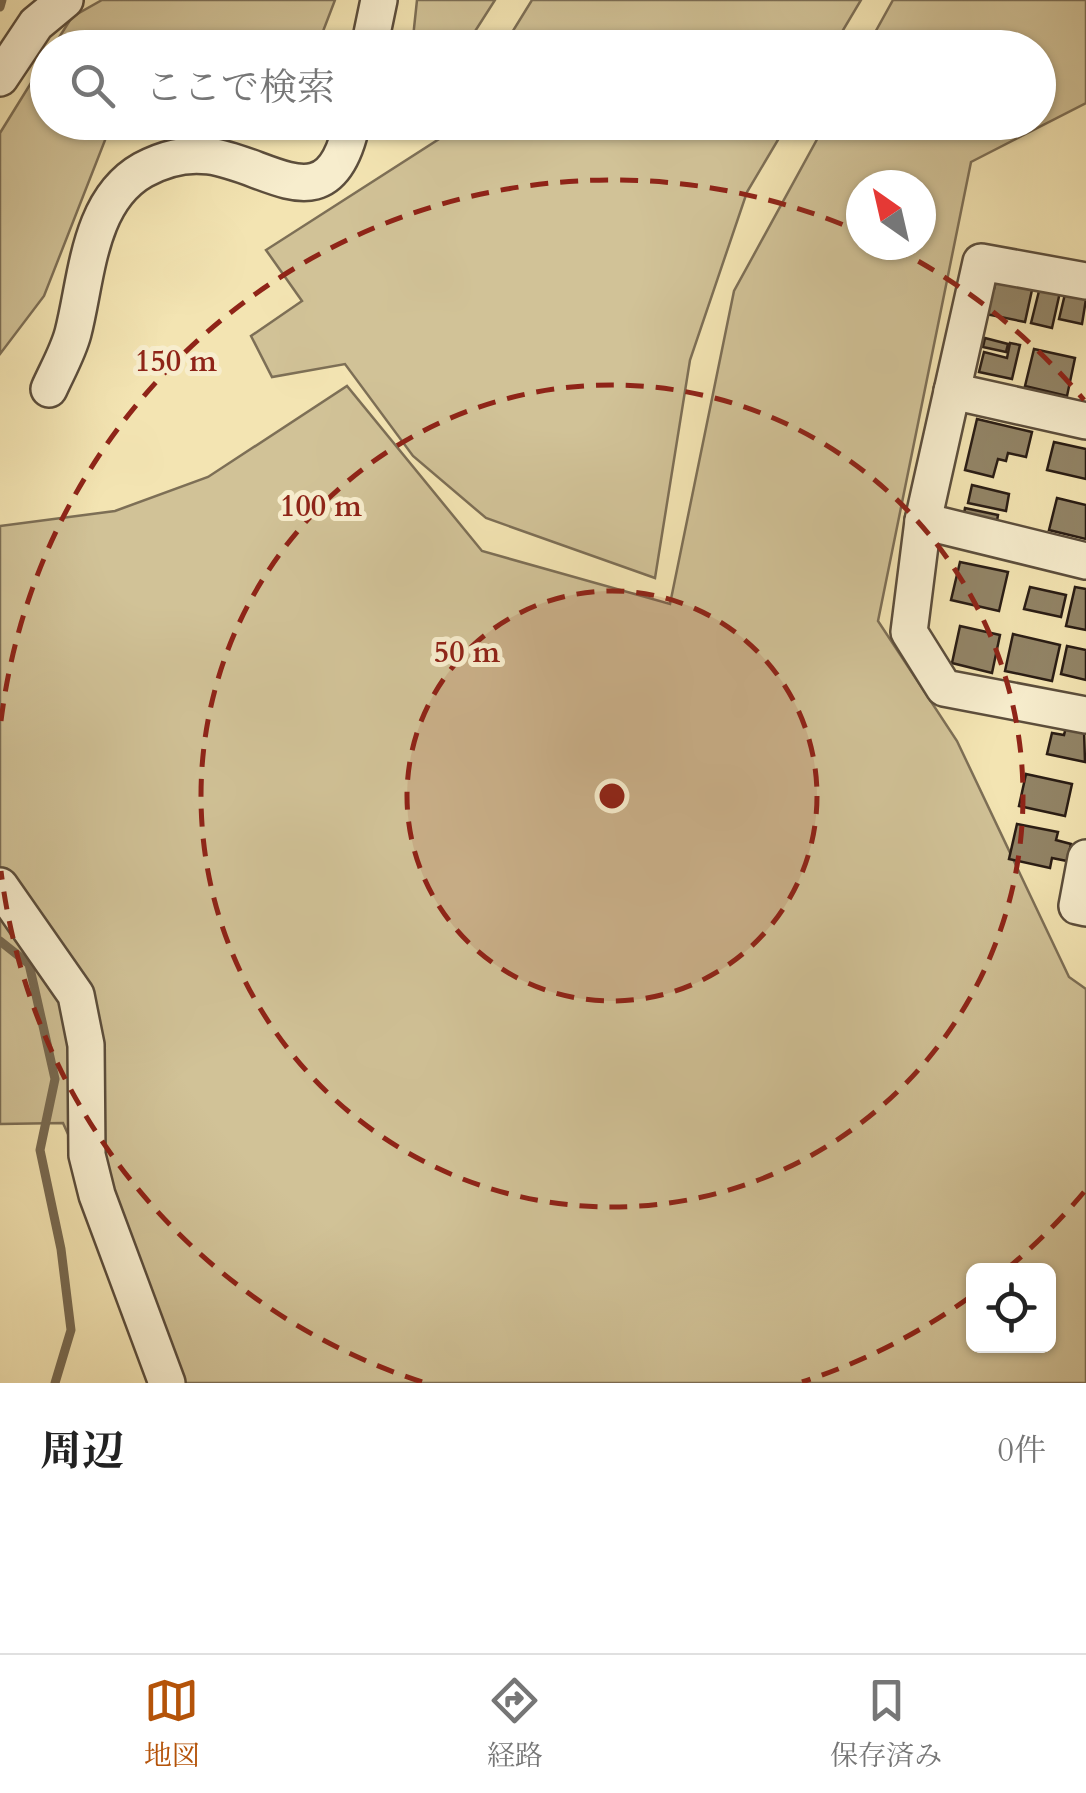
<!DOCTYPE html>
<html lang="ja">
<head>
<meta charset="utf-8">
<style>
	body { margin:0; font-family:Cardo,"Noto Serif JP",serif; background:#f2f2f2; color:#222 }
	.controls { position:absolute; right:30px; bottom:30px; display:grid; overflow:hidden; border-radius:15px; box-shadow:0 2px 8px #0004 }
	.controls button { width:90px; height:90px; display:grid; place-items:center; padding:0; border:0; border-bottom:2px solid #e0e0e0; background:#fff; color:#222; font:50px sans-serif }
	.compass { position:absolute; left:846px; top:170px; width:90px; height:90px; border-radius:50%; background:#fff; box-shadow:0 2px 8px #0004; rotate:326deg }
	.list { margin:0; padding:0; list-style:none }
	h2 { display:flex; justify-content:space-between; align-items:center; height:130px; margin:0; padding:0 40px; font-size:42px }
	h2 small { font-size:32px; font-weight:400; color:#767676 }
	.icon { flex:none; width:55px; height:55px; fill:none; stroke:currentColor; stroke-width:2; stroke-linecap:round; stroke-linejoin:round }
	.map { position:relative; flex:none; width:1086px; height:1383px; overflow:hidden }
	.search { position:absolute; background:#fff; box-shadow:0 2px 8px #0004; left:30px; right:30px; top:30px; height:110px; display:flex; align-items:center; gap:25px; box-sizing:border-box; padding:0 35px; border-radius:55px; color:#767676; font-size:38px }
	.sheet { height:270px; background:#fff }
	nav { display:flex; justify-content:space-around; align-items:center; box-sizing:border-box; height:140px; border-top:2px solid #e0e0e0; background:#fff; font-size:28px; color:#767676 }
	nav a { display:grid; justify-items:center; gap:5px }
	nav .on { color:#b45309 }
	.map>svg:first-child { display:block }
	.green { fill:#d1c297; stroke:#7d6f56; stroke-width:2.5; fill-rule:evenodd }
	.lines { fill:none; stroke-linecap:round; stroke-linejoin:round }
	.stream { stroke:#796b52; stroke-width:9 }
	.building { fill:#928466; stroke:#291c14; stroke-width:2.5 }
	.minor-casing { stroke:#5c4e3c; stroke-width:40 }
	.minor { stroke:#f7edcd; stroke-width:35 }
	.ring { fill:none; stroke:#8f2418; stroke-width:5; stroke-dasharray:18 12 }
	.centre { fill:#8f2418; stroke:#f7edcd; stroke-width:5 }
	.ring-label { font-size:30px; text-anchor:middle; font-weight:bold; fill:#8f2418; stroke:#f7edcd; stroke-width:10; stroke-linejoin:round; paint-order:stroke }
</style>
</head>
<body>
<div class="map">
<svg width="1086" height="1383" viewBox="0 0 1086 1383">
	<rect width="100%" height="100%" fill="#f3e4b2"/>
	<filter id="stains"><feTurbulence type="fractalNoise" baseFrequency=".002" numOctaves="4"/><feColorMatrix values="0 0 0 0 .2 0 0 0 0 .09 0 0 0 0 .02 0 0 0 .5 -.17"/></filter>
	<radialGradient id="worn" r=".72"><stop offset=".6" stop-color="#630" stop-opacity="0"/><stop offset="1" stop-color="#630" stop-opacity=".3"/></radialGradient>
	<g class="green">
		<polygon points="102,0 335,0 317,47 53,47 72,17"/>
		<polygon points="417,0 495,0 465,47 412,47"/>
		<polygon points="532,0 861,0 833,47 503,47"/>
		<path d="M893 0H1086V103L971 162 878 621 957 741 1069 977 1086 989V1383H171L148 1312 63 1123 0 1124V526L115 511 208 477 347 386 482 551 670 604 734 291 826 123 1038 122V48L867 47ZM861 185H921V245H861ZM974 1270H1048V1346H974Z"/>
		<polygon points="47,57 48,122 288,123 282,138 107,135 44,296 0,354 0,133"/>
		<polygon points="451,123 788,123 747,192 690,360 655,578 486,518 413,456 345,364 272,377 251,336 302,301 266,250 439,139"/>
	</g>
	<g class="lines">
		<g class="stream">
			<polyline points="0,7 2,0"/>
			<polyline points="0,941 29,964 55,1079 40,1150 61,1249 71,1330 55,1383"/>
		</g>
	</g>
	<g class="building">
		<polygon points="996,281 1032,290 1025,322 981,313 987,287 994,289"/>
		<polygon points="1040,287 1060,292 1052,328 1031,323"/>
		<polygon points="1065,294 1086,299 1082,324 1059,319"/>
		<polygon points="985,338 1008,344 1006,352 983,347"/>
		<polygon points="1010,343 1020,345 1012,379 979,372 984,352 1007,358"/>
		<polygon points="1034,349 1075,358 1067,396 1025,386"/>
		<polygon points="977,419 1032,432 1026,457 1008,453 1006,461 998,459 993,477 965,470"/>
		<polygon points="1054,442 1086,449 1086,479 1047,470"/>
		<polygon points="972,485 1009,494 1006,511 968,503"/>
		<polygon points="1057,498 1086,505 1086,539 1049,530"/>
		<polygon points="965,508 998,515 996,527 963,519"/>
		<polygon points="960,562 1008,572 999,611 951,600"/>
		<polygon points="1030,587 1066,595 1061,617 1024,609"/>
		<polygon points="1075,587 1086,589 1086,630 1066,626"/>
		<polygon points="960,626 1000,635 992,673 952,663"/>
		<polygon points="1013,634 1060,645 1052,681 1005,671"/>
		<polygon points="1067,646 1086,650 1086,680 1061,674"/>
		<polygon points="1066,727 1084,730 1085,762 1047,754 1052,733 1064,735"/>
		<polygon points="1026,774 1072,784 1065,816 1019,806"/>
		<polygon points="1017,824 1058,832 1056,840 1071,844 1067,861 1052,858 1050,868 1009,859"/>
	</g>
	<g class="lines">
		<defs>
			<g id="minor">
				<polyline points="369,48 379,0"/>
				<polyline points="0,78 36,24 65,0"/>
				<polyline points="1086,281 981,262 923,521 909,632 944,688 1086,715"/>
				<path d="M49 389C57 371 68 352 73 333 87 279 88 201 143 170 163 159 187 153 209 156 270 164 330 228 352 122"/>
				<polyline points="952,391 1086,421"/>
				<polyline points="923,521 1086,561"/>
				<polyline points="1086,858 1077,906 1086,908"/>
				<polyline points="0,886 76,995 86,1045 87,1155 97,1195 167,1383"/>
			</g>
		</defs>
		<use href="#minor" class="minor-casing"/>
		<use href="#minor" class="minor"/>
	</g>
	<circle cx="612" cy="796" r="205" fill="#8f2418" fill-opacity=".12"/>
	<g class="ring">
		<circle cx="612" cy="796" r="205"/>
		<circle cx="612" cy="796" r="411"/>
		<path d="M1084 1192A616 616 0 0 1 1008 1268M970 1297A616 616 0 0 1 802 1382M422 1382A616 616 0 0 1 1 871M1 721A616 616 0 0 1 858 231M892 247A616 616 0 0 1 1084 400"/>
	</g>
	<circle cx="612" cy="796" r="15" class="centre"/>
	<g class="ring-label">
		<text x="176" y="371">150 m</text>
		<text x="321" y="516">100 m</text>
		<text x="467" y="662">50 m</text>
	</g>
	<rect width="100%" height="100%" filter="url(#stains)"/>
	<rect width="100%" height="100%" fill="url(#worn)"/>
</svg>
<div class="controls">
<button><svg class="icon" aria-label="locate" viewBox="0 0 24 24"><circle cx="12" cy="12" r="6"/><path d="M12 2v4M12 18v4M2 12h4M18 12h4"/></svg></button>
</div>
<svg class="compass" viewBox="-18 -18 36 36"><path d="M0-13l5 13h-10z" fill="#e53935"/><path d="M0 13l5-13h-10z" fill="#767676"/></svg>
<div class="search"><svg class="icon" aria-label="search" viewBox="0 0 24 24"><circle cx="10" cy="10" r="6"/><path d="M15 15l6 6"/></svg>ここで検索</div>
</div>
<section class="sheet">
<h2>周辺<small>0件</small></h2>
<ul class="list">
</ul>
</section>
<nav>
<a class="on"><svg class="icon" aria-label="map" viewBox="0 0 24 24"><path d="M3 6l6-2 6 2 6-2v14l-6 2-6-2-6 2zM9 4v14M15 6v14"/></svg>地図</a>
<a><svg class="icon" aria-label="directions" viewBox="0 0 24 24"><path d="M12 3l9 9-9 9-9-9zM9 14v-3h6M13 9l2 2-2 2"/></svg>経路</a>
<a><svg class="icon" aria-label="saved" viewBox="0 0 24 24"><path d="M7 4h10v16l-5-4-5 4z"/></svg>保存済み</a>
</nav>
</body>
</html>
